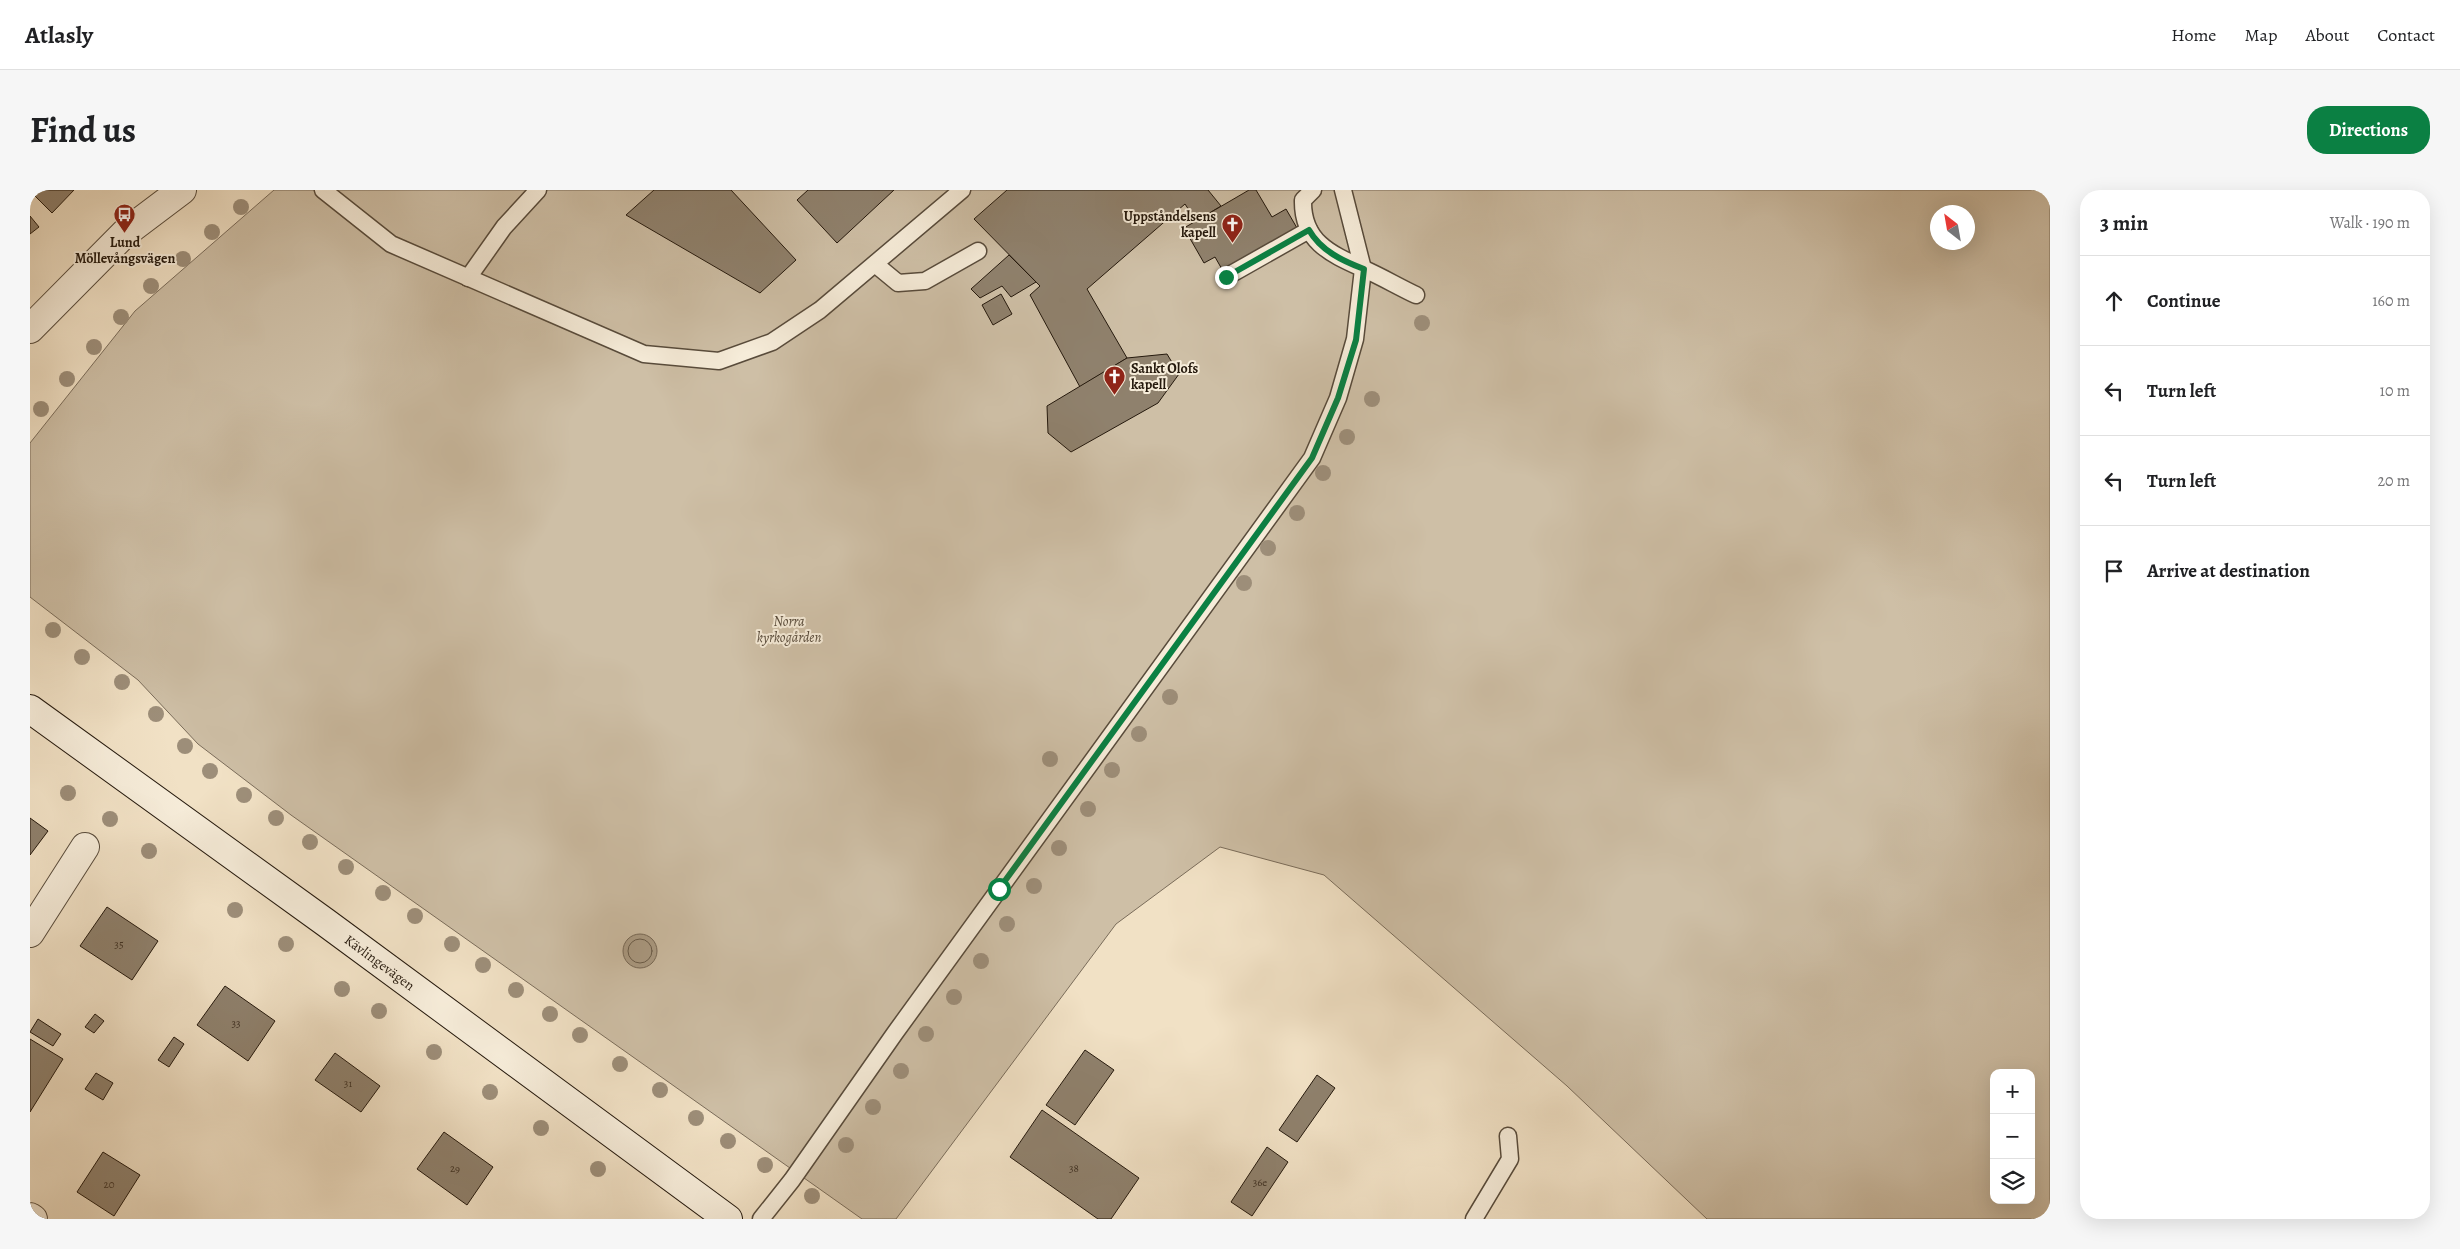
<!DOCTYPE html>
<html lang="en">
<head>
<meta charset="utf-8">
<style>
	body { margin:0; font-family:Alegreya,serif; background:#f6f6f6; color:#202124 }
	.controls { position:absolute; right:15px; bottom:15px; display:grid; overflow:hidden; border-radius:10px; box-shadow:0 5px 20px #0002 }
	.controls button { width:45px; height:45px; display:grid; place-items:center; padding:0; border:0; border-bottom:1px solid #e0e0e0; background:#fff; color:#202124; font:25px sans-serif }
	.compass { position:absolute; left:1900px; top:15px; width:45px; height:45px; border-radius:50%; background:#fff; box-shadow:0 5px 20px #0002; rotate:329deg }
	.stop { position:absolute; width:15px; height:15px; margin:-11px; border:4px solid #0b8043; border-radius:50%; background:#fff }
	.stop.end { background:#0b8043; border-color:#fff; box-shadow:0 1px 5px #0008 }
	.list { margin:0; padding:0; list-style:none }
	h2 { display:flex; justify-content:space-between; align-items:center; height:65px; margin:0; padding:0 20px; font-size:21px }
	h2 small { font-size:16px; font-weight:400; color:#757577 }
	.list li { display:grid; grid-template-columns:32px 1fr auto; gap:15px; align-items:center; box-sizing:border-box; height:90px; padding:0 20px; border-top:1px solid #e0e0e0 }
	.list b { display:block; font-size:19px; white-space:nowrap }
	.list em { font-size:16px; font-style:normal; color:#757577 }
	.icon { flex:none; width:28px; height:28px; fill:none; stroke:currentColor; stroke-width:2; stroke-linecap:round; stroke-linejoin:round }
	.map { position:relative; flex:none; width:2020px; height:1029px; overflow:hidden; border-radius:20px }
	header { display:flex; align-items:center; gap:30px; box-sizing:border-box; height:70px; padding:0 25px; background:#fff; border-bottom:1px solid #e0e0e0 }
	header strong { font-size:24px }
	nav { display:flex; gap:28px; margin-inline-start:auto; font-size:18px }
	.intro { display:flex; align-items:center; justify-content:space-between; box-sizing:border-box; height:120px; padding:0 30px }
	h1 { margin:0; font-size:35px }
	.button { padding:12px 22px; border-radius:20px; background:#0b8043; color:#fff; font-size:18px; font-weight:700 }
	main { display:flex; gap:30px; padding:0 30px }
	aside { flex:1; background:#fff; border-radius:20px; box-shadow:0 5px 20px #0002 }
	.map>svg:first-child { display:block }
	.green { fill:#cebfa6; stroke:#7a6c5a; fill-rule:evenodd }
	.water { fill:#ac9d86; stroke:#766856 }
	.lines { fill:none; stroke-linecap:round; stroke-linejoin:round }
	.shore { stroke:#685b4a; stroke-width:1 }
	.building { fill:#8f816d; stroke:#25190d }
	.service-casing { stroke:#584b3b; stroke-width:19 }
	.minor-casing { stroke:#584b3b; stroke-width:30 }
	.tertiary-casing { stroke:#584b3b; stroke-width:30 }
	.secondary-casing { stroke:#25190d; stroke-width:30 }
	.service { stroke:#f6ecd9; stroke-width:16 }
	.minor { stroke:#f6ecd9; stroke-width:28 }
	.tertiary { stroke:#f6ecd9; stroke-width:28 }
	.secondary { stroke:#f6ecd9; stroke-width:28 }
	.tree { fill:#9d8e79 }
	.route { stroke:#0b8043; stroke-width:6 }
	.labels { text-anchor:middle; stroke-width:4; stroke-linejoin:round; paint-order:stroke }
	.number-label { font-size:11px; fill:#403325 }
	.poi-label { font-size:14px; font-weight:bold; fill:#25190d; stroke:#f6ecd9; text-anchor:end }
	.park-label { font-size:14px; font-style:italic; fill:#584b3b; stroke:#f6ecd9 }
	.street-label { font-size:14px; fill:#25190d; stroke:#f6ecd9 }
</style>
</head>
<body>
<header>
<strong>Atlasly</strong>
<nav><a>Home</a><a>Map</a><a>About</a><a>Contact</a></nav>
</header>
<div class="intro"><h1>Find us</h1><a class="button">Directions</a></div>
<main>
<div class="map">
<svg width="2020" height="1029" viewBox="0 0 2020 1029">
	<rect width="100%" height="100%" fill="#f1e1c5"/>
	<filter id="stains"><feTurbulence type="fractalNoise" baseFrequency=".004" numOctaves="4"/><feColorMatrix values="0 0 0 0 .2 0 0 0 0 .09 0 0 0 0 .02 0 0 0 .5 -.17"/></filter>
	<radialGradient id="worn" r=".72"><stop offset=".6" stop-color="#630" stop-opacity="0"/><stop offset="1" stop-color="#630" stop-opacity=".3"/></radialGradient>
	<path class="green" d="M244 0H2020V1029H1677L1537 896 1294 685 1190 657 1086 734 866 1029H832L261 625 168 554 108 490 0 407V253L105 121ZM1908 22H1938V52H1908ZM1964 883H2001V1010H1964Z"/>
	<circle class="water" cx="610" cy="761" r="17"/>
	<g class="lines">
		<circle class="shore" cx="610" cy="761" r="12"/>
	</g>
	<g class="building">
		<polygon points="4,0 44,0 22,23 2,3"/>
		<polygon points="624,0 701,0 766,70 730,103 596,25"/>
		<polygon points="778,0 864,0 807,53 767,10"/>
		<polygon points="977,0 1178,0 1191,16 1166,31 1155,14 1057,99 1097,168 1050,197 1000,105 1010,96 944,29"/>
		<polygon points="1219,0 1226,0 1242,27 1256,19 1267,38 1193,81 1185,67 1174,73 1154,38"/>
		<polygon points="0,26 9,37 0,44"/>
		<polygon points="979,65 1006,92 981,107 972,96 950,108 941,99"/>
		<polygon points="971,104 982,124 963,135 952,115"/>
		<polygon points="1137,164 1149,184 1128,213 1041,262 1018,243 1017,216 1097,168"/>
		<polygon points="0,628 18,641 0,665"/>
		<polygon points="77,717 128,751 102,790 50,756"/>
		<polygon points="195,796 245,831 218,871 167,835"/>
		<polygon points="65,824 74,831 64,843 55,837"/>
		<polygon points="8,829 31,844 23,856 0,842"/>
		<polygon points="144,847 154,854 139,877 128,870"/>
		<polygon points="0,849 33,869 0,922"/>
		<polygon points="1055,860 1084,880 1045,935 1016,915"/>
		<polygon points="305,863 350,896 331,922 285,890"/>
		<polygon points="66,883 83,893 73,910 55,899"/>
		<polygon points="1287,885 1305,898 1267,952 1249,940"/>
		<polygon points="1012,920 1109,988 1081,1029 1068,1029 980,967"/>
		<polygon points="414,942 463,977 437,1015 387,979"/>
		<polygon points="1237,957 1258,972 1222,1026 1201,1012"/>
		<polygon points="73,962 110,985 84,1026 47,1002"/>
	</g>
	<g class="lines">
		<defs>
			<g id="service">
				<polyline points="293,0 361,54 614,164 689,171 742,152 790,120 932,0"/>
				<path d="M1283 0 1273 10C1272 52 1301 64 1334 79 1352 87 1369 97 1386 105"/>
				<polyline points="845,74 868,93 895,91 948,61"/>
				<polyline points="1196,87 1279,40"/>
				<polyline points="438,88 474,37 508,0"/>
				<polyline points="731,1029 762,990 865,843 1282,268 1308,208 1325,149 1333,79 1313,0"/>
				<polyline points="1444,1029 1480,969 1478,946"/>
			</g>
			<g id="minor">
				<polyline points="0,743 55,657"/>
				<polyline points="0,1027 3,1029"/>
			</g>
			<polyline id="tertiary" points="0,139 95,43 152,0"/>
			<g id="secondary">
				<path id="s1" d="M0 519 295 732 698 1029"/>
			</g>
		</defs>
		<use href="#service" class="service-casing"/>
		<use href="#minor" class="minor-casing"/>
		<use href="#tertiary" class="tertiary-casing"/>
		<use href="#secondary" class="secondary-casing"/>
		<use href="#service" class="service"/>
		<use href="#minor" class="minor"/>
		<use href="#tertiary" class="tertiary"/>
		<use href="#secondary" class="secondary"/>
	</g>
	<g class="tree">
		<circle cx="211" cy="17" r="8"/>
		<circle cx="182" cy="42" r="8"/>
		<circle cx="153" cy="69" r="8"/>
		<circle cx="121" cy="96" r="8"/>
		<circle cx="91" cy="127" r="8"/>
		<circle cx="1392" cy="133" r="8"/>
		<circle cx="64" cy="157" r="8"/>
		<circle cx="37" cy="189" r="8"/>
		<circle cx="1342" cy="209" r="8"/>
		<circle cx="11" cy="219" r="8"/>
		<circle cx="1317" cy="247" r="8"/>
		<circle cx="1293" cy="283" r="8"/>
		<circle cx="1267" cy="323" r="8"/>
		<circle cx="1238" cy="358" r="8"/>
		<circle cx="1214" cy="393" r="8"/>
		<circle cx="23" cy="440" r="8"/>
		<circle cx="52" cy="467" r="8"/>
		<circle cx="92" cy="492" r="8"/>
		<circle cx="1140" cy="507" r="8"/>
		<circle cx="126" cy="524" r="8"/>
		<circle cx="1109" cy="544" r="8"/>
		<circle cx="155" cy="556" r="8"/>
		<circle cx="1020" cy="569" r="8"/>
		<circle cx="1082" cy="580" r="8"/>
		<circle cx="180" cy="581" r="8"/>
		<circle cx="38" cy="603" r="8"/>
		<circle cx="214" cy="605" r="8"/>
		<circle cx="1058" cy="619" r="8"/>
		<circle cx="246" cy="628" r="8"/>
		<circle cx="80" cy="629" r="8"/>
		<circle cx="280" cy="652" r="8"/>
		<circle cx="1029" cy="658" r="8"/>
		<circle cx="119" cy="661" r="8"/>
		<circle cx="316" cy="677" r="8"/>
		<circle cx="1004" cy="696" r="8"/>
		<circle cx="353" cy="703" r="8"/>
		<circle cx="205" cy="720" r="8"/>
		<circle cx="385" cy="726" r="8"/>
		<circle cx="977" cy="734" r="8"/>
		<circle cx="256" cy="754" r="8"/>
		<circle cx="422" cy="754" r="8"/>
		<circle cx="951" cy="771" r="8"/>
		<circle cx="453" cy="775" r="8"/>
		<circle cx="312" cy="799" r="8"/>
		<circle cx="486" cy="800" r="8"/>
		<circle cx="924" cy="807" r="8"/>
		<circle cx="349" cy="821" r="8"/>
		<circle cx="520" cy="824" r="8"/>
		<circle cx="896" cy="844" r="8"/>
		<circle cx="550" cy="845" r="8"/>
		<circle cx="404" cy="862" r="8"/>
		<circle cx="590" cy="874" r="8"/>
		<circle cx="871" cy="881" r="8"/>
		<circle cx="630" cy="900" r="8"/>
		<circle cx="460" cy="902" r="8"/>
		<circle cx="843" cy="917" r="8"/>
		<circle cx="666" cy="928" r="8"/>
		<circle cx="511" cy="938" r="8"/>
		<circle cx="698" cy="951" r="8"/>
		<circle cx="816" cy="955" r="8"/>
		<circle cx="735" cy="975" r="8"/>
		<circle cx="568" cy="979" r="8"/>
		<circle cx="782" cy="1006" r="8"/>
	</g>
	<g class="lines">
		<path class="route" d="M969 699 1282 268 1308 208 1326 150 1334 79C1313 71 1291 61 1279 40L1196 87"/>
	</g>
	<defs>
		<symbol id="bus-pin" viewBox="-11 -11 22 30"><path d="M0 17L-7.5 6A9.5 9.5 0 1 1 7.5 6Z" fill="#8f2418" stroke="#f6ecd9"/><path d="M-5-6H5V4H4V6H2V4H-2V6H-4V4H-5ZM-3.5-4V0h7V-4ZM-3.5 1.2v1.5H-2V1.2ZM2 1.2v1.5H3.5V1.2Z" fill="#fff"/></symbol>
		<symbol id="church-pin" viewBox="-11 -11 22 30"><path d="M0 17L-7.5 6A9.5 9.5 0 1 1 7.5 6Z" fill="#8f2418" stroke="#f6ecd9"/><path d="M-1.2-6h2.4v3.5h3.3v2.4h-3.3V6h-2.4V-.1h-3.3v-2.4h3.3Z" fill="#fff"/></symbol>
	</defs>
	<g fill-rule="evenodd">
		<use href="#bus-pin" x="82" y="12" width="25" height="34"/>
		<use href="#church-pin" x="1190" y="22" width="25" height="34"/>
		<use href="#church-pin" x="1072" y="174" width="25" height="34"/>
	</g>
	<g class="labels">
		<g class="number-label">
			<text x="89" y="758">35</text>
			<text x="206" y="837">33</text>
			<text x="318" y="897">31</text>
			<text x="425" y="982">29</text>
			<text x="1044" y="982">38</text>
			<text x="1230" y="996">36e</text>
			<text x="79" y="998">20</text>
		</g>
		<g class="poi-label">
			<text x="1186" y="31">Uppståndelsens<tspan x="1186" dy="16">kapell</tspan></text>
			<text x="95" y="57" text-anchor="middle">Lund<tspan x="95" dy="16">Möllevångsvägen</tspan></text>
			<text x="1101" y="183" text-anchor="start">Sankt Olofs<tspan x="1101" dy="16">kapell</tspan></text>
		</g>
		<g class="park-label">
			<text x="759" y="436">Norra<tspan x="759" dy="16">kyrkogården</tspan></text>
		</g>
		<g class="street-label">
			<text dy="5" stroke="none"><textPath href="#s1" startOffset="432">Kävlingevägen</textPath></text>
		</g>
	</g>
	<rect width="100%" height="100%" filter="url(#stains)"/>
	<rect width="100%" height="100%" fill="url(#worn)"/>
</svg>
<div class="controls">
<button>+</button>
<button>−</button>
<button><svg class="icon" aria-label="layers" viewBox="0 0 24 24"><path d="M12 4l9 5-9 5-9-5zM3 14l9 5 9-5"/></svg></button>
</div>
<svg class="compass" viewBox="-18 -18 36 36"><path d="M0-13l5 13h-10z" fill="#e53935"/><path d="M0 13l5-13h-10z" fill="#757577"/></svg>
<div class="stop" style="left:969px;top:699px"></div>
<div class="stop end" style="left:1196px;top:87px"></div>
</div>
<aside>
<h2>3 min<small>Walk · 190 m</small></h2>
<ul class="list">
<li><svg class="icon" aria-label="ahead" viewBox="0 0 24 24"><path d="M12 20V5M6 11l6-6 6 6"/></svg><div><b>Continue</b></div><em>160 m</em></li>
<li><svg class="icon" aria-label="left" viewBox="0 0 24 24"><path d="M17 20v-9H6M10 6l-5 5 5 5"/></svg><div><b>Turn left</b></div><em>10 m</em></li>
<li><svg class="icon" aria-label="left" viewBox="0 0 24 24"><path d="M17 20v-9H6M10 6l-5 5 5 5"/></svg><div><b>Turn left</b></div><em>20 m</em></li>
<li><svg class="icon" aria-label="arrive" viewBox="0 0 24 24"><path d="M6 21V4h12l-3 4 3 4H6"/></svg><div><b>Arrive at destination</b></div></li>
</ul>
</aside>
</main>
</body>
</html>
